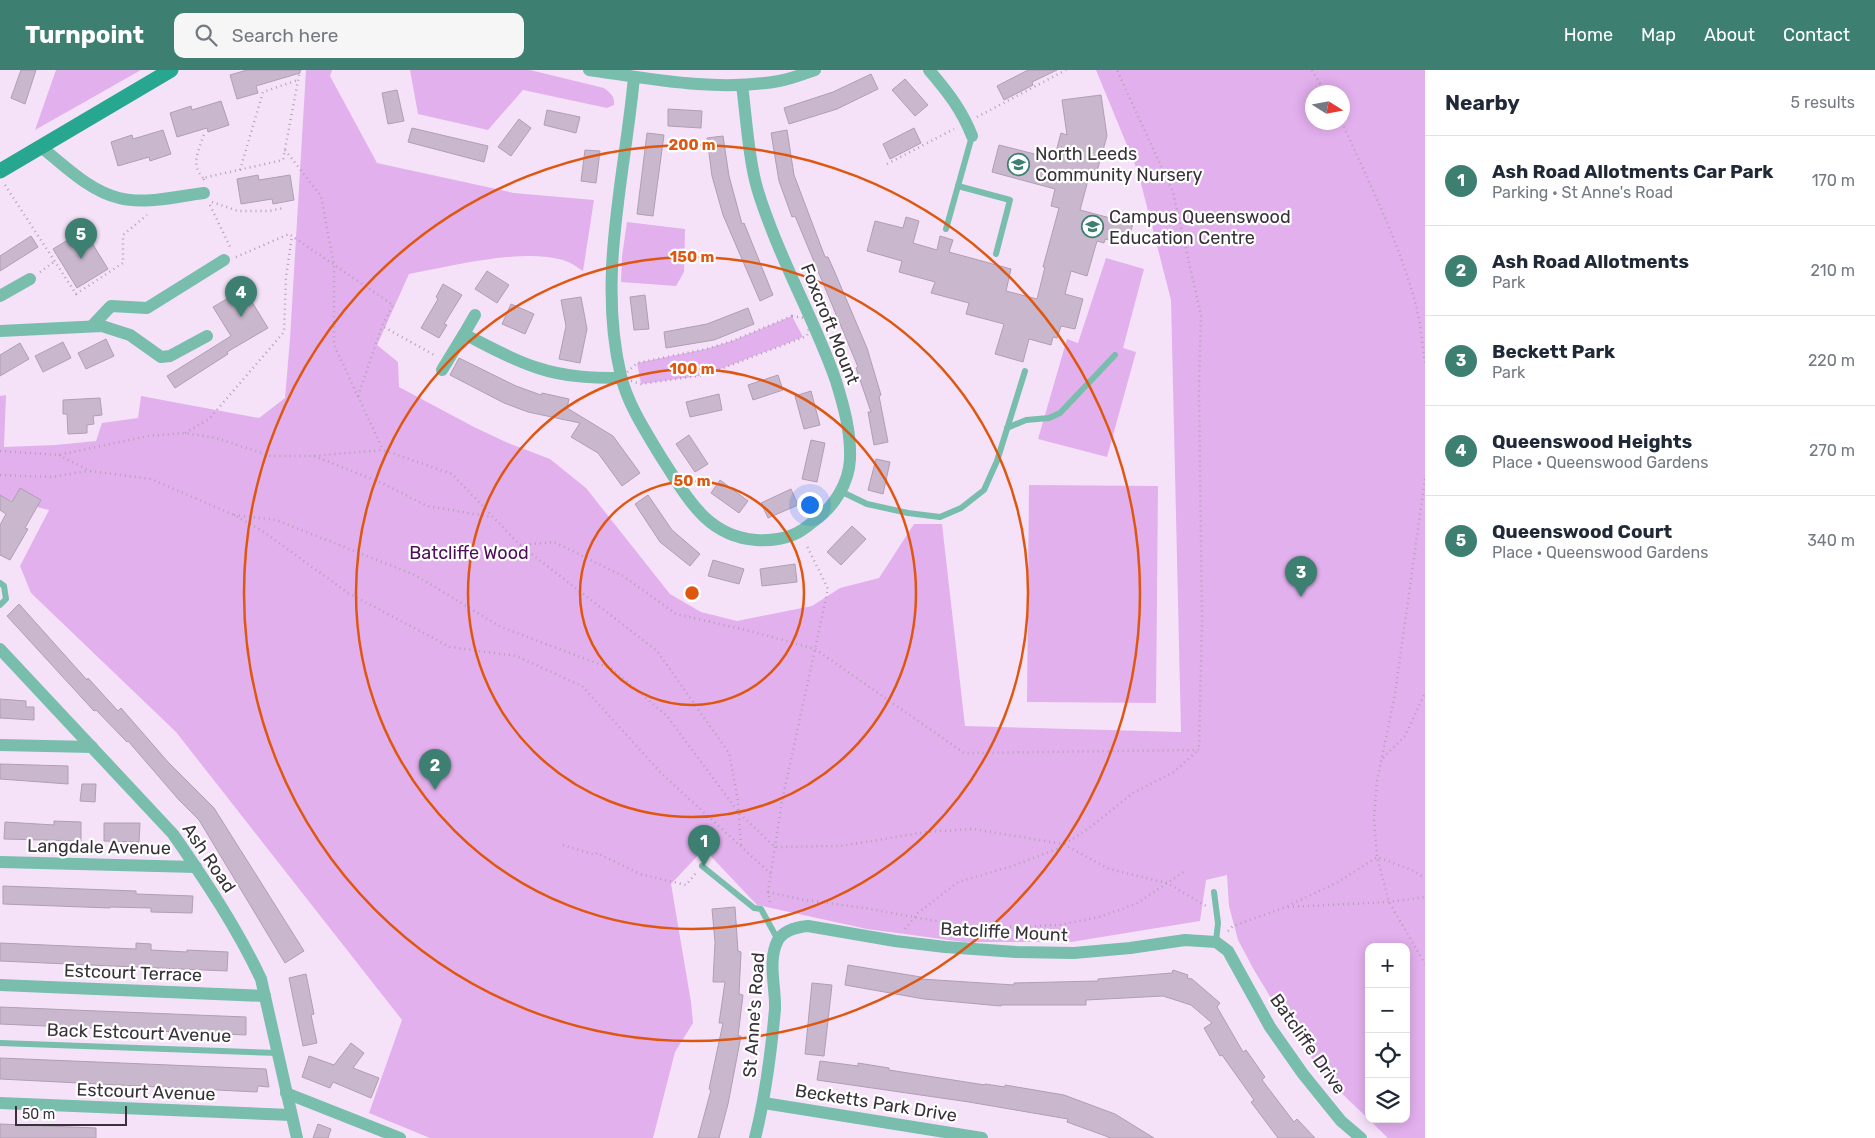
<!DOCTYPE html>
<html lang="en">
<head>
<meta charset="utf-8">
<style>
	body { margin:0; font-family:Rubik,sans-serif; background:#f6f6f7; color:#1f2937 }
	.controls { position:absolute; right:15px; bottom:15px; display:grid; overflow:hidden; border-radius:10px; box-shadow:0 2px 12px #0003 }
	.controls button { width:45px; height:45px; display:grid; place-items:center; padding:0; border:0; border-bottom:1px solid #e0e1e3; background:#fff; color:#1f2937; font:25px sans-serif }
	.compass { position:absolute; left:1305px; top:15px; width:45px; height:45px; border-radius:50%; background:#fff; box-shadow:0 2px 12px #0003; rotate:101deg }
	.scale { position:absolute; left:15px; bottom:12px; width:112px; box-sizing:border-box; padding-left:5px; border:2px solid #383139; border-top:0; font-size:14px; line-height:18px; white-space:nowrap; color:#383139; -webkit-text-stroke:4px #fff; paint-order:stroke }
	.you { position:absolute; left:809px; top:434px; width:18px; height:18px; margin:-12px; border:4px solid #fff; border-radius:50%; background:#1a73e8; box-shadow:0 0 0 8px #1a73e833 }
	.badge { display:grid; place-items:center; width:32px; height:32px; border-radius:50%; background:#3d8072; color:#fff; font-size:16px; font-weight:700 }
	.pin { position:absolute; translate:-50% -41px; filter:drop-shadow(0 1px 2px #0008) }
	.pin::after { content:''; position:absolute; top:26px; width:18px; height:15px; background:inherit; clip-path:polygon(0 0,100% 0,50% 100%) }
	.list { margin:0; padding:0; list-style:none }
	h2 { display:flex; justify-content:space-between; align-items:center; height:65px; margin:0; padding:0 20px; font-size:21px }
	h2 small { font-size:16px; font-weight:400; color:#747a83 }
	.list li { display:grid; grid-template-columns:32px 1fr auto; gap:15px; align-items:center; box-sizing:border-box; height:90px; padding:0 20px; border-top:1px solid #e0e1e3 }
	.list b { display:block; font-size:19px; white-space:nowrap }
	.list p { margin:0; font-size:16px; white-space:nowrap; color:#747a83 }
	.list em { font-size:16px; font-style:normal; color:#747a83 }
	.icon { flex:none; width:28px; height:28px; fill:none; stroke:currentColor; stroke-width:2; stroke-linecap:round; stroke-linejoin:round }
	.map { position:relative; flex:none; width:1425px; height:1068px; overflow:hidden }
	header { display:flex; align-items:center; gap:30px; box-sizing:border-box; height:70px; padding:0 25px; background:#3d8072; color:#fff }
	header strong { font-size:24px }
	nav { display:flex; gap:28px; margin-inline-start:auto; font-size:18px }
	.search { width:350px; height:45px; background:#f6f6f7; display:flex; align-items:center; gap:12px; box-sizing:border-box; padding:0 18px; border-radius:10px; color:#747a83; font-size:19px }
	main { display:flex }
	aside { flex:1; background:#fff }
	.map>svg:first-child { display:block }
	.green { fill:#e3b0ee; fill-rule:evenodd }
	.building { fill:#c9b7cd; stroke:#b09eb3 }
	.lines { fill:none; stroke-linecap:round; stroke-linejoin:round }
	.path { stroke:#b1a2b4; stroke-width:2.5; stroke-dasharray:1 4; stroke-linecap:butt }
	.lane { stroke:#79bdad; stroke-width:6 }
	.street { stroke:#79bdad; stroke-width:12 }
	.secondary { stroke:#27a690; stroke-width:15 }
	.ring { fill:none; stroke:#df570e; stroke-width:2.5 }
	.labels { text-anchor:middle; stroke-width:4.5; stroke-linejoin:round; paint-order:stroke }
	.poi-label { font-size:18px; fill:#383139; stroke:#fff; text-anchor:start }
	.street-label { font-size:18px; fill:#383139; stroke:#fff }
	.park-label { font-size:18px; fill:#4e0e5a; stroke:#fff }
	.centre { fill:#df570e; stroke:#fff; stroke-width:2.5 }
	.ring-label { font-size:15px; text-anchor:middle; font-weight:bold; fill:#df570e; stroke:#fff; stroke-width:4.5; stroke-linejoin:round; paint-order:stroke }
</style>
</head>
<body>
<header>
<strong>Turnpoint</strong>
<div class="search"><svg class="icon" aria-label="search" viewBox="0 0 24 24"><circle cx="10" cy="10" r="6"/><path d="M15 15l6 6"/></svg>Search here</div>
<nav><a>Home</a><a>Map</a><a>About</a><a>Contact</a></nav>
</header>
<main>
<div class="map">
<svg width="1425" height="1068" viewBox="0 0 1425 1068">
	<rect width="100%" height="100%" fill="#f5e2f9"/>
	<g class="green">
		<polygon points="56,0 141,0 35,60"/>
		<path d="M306 0H332L330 6 377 93 514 123 594 130 583 201C577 197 570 192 563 190 521 178 453 196 409 204L377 275 398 292 399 317 474 357 508 373 550 389 586 418 670 524 701 542 737 551 812 536 840 518 879 508 914 454H942L965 656 1181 662 1171 230 1138 102 1096 0H1425V1068H1388L1328 1010 1289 958 1254 900 1238 870 1229 836 1227 805 1206 810 1200 851 1071 872H964L867 859 757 835 704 779 671 814 691 932 693 953 675 982 653 1068H430L369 1043 402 950 176 662 31 523 20 496 49 440 0 428V326L6 325 4 377 55 375 96 371 102 353 138 348 141 326 259 348 285 328 290 269ZM1312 22H1342V52H1312ZM1369 877H1406V1049H1369Z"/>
		<path d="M410 0H530L604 18C611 23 615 27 614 35L607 38 523 20 488 60 418 44Z"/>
		<polygon points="627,152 685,159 684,202 676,216 621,212 622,186"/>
		<polygon points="1106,188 1144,199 1123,278 1136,282 1107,387 1038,369 1067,269 1078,273"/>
		<polygon points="792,246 803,267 705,305 641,314 637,293 706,279 732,271"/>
		<polygon points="1029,415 1158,416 1156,633 1027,632"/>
	</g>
	<g class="building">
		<polygon points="21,0 36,0 25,34 11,28"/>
		<polygon points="247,0 300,0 300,3 256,16 258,23 237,29 230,5"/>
		<polygon points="1028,0 1057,0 1032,12 1033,15 1004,30 997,16"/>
		<polygon points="871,4 878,19 837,39 789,54 784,38 833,22"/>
		<polygon points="905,9 928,35 915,46 892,20"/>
		<polygon points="397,20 404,51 388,54 382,23"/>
		<polygon points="1101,25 1107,66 1096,105 1090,103 1080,140 1133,154 1127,174 1105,169 1104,173 1097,171 1087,206 1071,201 1065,224 1083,229 1075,259 1061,256 1057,268 1053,267 1051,275 1029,269 1023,292 995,284 1004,254 966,244 969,233 931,223 935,212 899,202 902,191 867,181 875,151 903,158 906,147 919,151 913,173 937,180 940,166 953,170 949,182 1011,199 1006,221 1037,229 1045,197 1043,197 1059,138 1051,136 1055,119 992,102 999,75 1054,89 1061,63 1067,65 1062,30"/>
		<polygon points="221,31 229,55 208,62 207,58 177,67 170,43 191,36 192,40"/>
		<polygon points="668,39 702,41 701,58 668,56"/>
		<polygon points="547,40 580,47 576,63 544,55"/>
		<polygon points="519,49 531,58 511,86 498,77"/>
		<polygon points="412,58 488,76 484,92 408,72"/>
		<polygon points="914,58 921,73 890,89 883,74"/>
		<polygon points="163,60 171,84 150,91 149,87 118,96 111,72 132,65 133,69"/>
		<polygon points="787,60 794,105 825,187 828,187 833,198 867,278 881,325 879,326 888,372 874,375 868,342 871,342 856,298 858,297 795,146 792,147 779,111 771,63"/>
		<polygon points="647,63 664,65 653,146 637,144"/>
		<polygon points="723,66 729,106 742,154 744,153 773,225 760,231 723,145 712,106 707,68"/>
		<polygon points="585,80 600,81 596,113 581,111"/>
		<polygon points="258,105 259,110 290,105 294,130 273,134 272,129 241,134 237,109"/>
		<polygon points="84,160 108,199 77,218 53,179"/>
		<polygon points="31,166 38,177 0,201 0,186"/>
		<polygon points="487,201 509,215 497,233 475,219"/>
		<polygon points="443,214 462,225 444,254 447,255 439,268 421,258 438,229 436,227"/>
		<polygon points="244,219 268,258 227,282 228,284 175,318 167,306 231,266 213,237"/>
		<polygon points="645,225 649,259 634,260 630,227"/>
		<polygon points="581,227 587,259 580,293 559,289 566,256 561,230"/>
		<polygon points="511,234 534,244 525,264 502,254"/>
		<polygon points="748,238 754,254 714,270 666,278 664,262 707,254"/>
		<polygon points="106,269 114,286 86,299 78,283"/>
		<polygon points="63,272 71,288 43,302 35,286"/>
		<polygon points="20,273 29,289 0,306 0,285"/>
		<polygon points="459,288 516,316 541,325 542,323 569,329 567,338 613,366 640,403 622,416 598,383 571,367 580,353 528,342 504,333 450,305"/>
		<polygon points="778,305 783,320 753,330 748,315"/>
		<polygon points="811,321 820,355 804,359 795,326"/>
		<polygon points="719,324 722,340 690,347 686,332"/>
		<polygon points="100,328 102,345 93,346 94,354 87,355 87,363 68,364 67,344 63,344 63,330"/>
		<polygon points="689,365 708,394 695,402 676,374"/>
		<polygon points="811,370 825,373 817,412 802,409"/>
		<polygon points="876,389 890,392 883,424 868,420"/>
		<polygon points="720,410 748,431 739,443 711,423"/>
		<polygon points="20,418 41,430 25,458 28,459 10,490 0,485 0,455 6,444 0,440 0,425 12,432"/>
		<polygon points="791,419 798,435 768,448 761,433"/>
		<polygon points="648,425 672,460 700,484 690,496 660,472 635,434"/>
		<polygon points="852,456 866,469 841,495 827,482"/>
		<polygon points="713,490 744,499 739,514 708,506"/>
		<polygon points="795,494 797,512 762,516 760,499"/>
		<polygon points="19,534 87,610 88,608 118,641 121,638 168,692 214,738 304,881 285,893 199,750 179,730 128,671 127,672 96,640 94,641 7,546"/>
		<polygon points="0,629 26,631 26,637 34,637 34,650 0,648"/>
		<polygon points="0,694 68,696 68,714 0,709"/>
		<polygon points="82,714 96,714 95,732 80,731"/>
		<polygon points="54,751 81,752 81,771 4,769 5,752 54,755"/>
		<polygon points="104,753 140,753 139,772 104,771"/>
		<polygon points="3,816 136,821 136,824 193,826 192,843 151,842 151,838 110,837 110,838 3,834"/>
		<polygon points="735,837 738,881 741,882 739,924 743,925 738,966 741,966 728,1034 719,1068 698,1068 711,1020 709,1019 723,953 719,953 725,912 713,912 715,872 712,839"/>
		<polygon points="0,873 136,879 136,873 151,874 151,880 187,882 187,880 228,882 227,901 0,891"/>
		<polygon points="848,895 921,907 921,909 1014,915 1014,913 1098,911 1098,909 1172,903 1173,900 1188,905 1187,908 1192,909 1220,933 1217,937 1243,982 1246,980 1265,1007 1262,1010 1294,1052 1297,1049 1315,1068 1278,1068 1251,1032 1254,1030 1222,985 1220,986 1204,958 1212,953 1191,935 1163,926 1086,930 1086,935 1001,935 1001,936 924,929 845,915"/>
		<polygon points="306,904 314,944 311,945 317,973 303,976 289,908"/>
		<polygon points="812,913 832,915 824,986 805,984"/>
		<polygon points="0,937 246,947 246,965 0,954"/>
		<polygon points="351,973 364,983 353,998 379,1008 371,1028 333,1012 330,1018 302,1007 309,986 334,995"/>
		<polygon points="0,988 266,999 269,1017 258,1016 257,1022 0,1009"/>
		<polygon points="820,991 858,996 858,993 889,998 889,1000 985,1015 985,1014 1005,1017 1005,1015 1064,1025 1115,1044 1154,1068 1111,1068 1067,1052 1068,1049 969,1032 817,1010"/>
		<polygon points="0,1054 96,1058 96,1068 0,1068"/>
		<polygon points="318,1054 331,1059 328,1068 313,1068"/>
	</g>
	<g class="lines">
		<g class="path">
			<polyline points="1312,0 1325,22"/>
			<polyline points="977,47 1066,0"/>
			<path d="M1342 52C1366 107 1394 161 1411 218 1419 242 1422 268 1425 293"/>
			<polyline points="285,80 321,126 334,195 334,275 383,380"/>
			<polyline points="887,94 954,59"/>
			<polyline points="240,100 263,22 298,10"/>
			<path d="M203 108C190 93 199 81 204 64"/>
			<polyline points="204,110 203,108 283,90 300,0"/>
			<polyline points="5,115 76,224 123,193 123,165 147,145"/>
			<polyline points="212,132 238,141 269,141 284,138"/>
			<polyline points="210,135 230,177"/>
			<polyline points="236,187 289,164 393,235 382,256 436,286"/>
			<polyline points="40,202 55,191"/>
			<polygon points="792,246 811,249 807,266 705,305 641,314 621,308 637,293 706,279 732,271"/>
			<polyline points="358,326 382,256"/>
			<polyline points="185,363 209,349 284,262 286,207 292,166"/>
			<polyline points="0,381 59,385 148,366 185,363 216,368 271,386 313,386 383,380 452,404 520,475 657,581 729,683 738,731 741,776"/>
			<polyline points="59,385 90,401 151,409 234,445 264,462 348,523 450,577 516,586 582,616 662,704 771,804"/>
			<polyline points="314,386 382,413 427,436 492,447"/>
			<polyline points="0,405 51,407 88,401"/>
			<polyline points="1425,409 1395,624 1377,711 1374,748 1377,787 1389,832 1425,894"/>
			<polyline points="234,445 276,450 415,505 501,557 612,599 667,646 739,743 775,777 841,776 926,762 973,759 1063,774 1109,799 1167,813 1206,836"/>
			<polyline points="520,475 554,472 623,506 676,544 754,562 815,579 964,683 1199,680 1202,551 1199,317 1201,245 1173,122 1117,0"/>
			<polyline points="1383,688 1405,666 1425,623"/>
			<polyline points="563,775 595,785 597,783 640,804 686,815 696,803"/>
			<polyline points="768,822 805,830 865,838 963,856 1010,857 1059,855 1099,847 1136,834 1185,801"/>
			<polyline points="770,832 768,822 782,731 828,519 806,474"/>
			<polyline points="1288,837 1389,832 1425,827"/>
			<polyline points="905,859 918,843 958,812 1012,796 1057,779 1089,758 1133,723 1174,702 1197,681"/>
			<polyline points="1228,861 1233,856 1286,837 1338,812 1377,787 1414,801 1425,808"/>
		</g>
		<g class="lane">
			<polyline points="958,116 1010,130 996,184"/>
			<polyline points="946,159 972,66"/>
			<polyline points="1007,358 1026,350 1049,348 1060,343 1115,285"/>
			<polyline points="840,421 867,434 908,443 940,447 961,438 984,420 997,391 1025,301"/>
			<polyline points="0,513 4,516 6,529 0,535"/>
			<polyline points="702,796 754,838 761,839 778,870"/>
			<polyline points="1214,822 1218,853 1216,872"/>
			<polyline points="0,973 278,983"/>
		</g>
		<g class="street">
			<path d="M589 0C652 9 716 22 779 11 791 9 803 4 815 0"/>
			<path d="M929 0C947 21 962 40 972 66"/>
			<path d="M634 7C625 106 597 207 621 306 628 335 646 362 661 387 686 425 705 466 756 470 770 471 789 469 802 460 806 458 810 454 814 451 834 437 849 413 850 389 851 362 844 337 836 311 817 256 788 205 768 150 763 137 758 123 755 110 748 82 746 45 742 15"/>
			<path d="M41 77C64 95 89 121 119 128 145 135 178 126 204 123"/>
			<polyline points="0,226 30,209"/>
			<path d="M475 245 464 264C488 276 512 290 538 298 565 307 593 308 621 308"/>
			<polyline points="92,256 111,236 147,238 224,190"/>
			<polyline points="0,261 102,256 130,265 161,287 170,286 207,266"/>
			<polyline points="442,300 464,264"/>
			<path d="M0 579 173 764C205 810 237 858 261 909L297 1068"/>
			<polyline points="0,675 92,677"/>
			<polyline points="0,792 196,797"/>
			<polyline points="0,915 265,926"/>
			<polyline points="286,1023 400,1068"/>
			<polyline points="0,1033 291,1045"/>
			<polyline points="764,1033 982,1068"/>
			<path d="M755 1068C766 1025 771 983 775 939 776 918 767 890 778 870 784 860 798 857 808 856L895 871 945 877 1016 882 1074 883 1130 878 1185 870 1216 872 1228 881 1270 957 1303 1004 1341 1051 1361 1068"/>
		</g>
		<polyline class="secondary" points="0,101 171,0"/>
	</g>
	<g class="ring">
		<circle cx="692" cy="523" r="112"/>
		<circle cx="692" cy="523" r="224"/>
		<circle cx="692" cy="523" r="336"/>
		<circle cx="692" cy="523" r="448"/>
	</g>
	<defs>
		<symbol id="school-ring" viewBox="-11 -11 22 22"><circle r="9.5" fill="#fff" stroke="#3d8072" stroke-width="1.5"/><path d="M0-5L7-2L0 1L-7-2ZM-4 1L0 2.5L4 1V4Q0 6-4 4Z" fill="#3d8072"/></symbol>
	</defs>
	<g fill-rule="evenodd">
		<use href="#school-ring" x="1006" y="82" width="25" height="25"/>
		<use href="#school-ring" x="1080" y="144" width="25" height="25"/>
	</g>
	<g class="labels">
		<g class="poi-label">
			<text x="1035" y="90">North Leeds<tspan x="1035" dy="21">Community Nursery</tspan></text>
			<text x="1109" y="153">Campus Queenswood<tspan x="1109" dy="21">Education Centre</tspan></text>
		</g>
		<g class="street-label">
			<text transform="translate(830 254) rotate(68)" y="6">Foxcroft Mount</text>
			<text transform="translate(99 777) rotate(1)" y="6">Langdale Avenue</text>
			<text transform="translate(209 788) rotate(56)" y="6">Ash Road</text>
			<text transform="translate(1004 862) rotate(3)" y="6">Batcliffe Mount</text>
			<text transform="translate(133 903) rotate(2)" y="6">Estcourt Terrace</text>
			<text transform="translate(754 945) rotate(-86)" y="6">St Anne's Road</text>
			<text transform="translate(139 963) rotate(2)" y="6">Back Estcourt Avenue</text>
			<text transform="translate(1308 974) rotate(55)" y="6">Batcliffe Drive</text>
			<text transform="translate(146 1022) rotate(2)" y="6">Estcourt Avenue</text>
			<text transform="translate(876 1033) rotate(9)" y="6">Becketts Park Drive</text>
		</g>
		<g class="park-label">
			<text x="469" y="489">Batcliffe Wood</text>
		</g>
	</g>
	<circle cx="692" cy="523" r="8" class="centre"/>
	<g class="ring-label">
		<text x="692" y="80">200 m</text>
		<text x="692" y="192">150 m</text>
		<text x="692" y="304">100 m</text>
		<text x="692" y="416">50 m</text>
	</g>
</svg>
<div class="controls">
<button>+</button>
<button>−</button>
<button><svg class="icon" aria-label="locate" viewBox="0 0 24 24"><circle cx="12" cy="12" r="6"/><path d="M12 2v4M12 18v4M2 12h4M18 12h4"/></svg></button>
<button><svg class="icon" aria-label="layers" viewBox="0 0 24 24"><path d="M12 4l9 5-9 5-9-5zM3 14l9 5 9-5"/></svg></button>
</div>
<svg class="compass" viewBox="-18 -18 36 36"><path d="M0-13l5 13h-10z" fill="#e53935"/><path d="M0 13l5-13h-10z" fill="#747a83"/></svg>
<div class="scale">50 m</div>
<div class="you"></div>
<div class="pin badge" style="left:704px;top:796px">1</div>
<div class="pin badge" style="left:435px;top:720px">2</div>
<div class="pin badge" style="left:1301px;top:527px">3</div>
<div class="pin badge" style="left:241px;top:247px">4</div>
<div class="pin badge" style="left:81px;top:189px">5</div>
</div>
<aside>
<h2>Nearby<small>5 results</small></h2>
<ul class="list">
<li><span class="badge">1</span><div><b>Ash Road Allotments Car Park</b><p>Parking · St Anne's Road</p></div><em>170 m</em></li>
<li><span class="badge">2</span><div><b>Ash Road Allotments</b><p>Park</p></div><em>210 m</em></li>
<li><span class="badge">3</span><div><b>Beckett Park</b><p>Park</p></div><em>220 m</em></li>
<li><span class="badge">4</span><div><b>Queenswood Heights</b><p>Place · Queenswood Gardens</p></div><em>270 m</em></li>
<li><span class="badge">5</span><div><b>Queenswood Court</b><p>Place · Queenswood Gardens</p></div><em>340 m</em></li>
</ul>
</aside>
</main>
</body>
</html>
